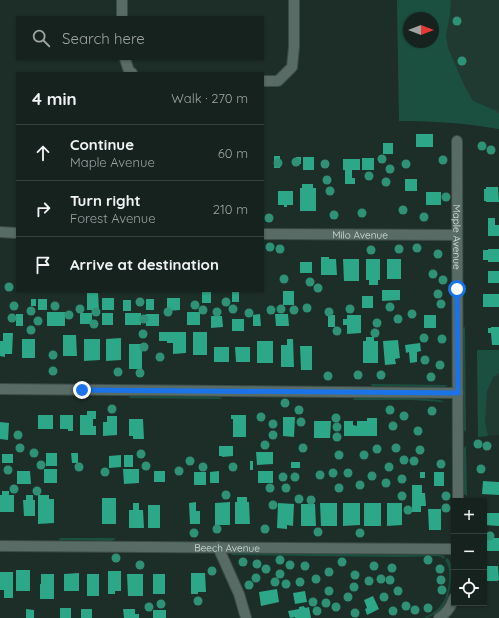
<!DOCTYPE html>
<html lang="en">
<head>
<meta charset="utf-8">
<style>
	body { margin:0; font-family:Quicksand,sans-serif; background:#1f2a27; color:#f1f3f6 }
	.controls { position:absolute; right:12px; bottom:12px; display:grid; overflow:hidden; border-radius:0px; box-shadow:0 1px 3px #0004 }
	.controls button { width:36px; height:36px; display:grid; place-items:center; padding:0; border:0; border-bottom:1px solid #353f3c; background:#16221e; color:#f1f3f6; font:20px sans-serif }
	.compass { position:absolute; left:403px; top:12px; width:36px; height:36px; border-radius:50%; background:#16221e; box-shadow:0 1px 3px #0004; rotate:90deg }
	.stop { position:absolute; width:12px; height:12px; margin:-9px; border:3px solid #1a73e8; border-radius:50%; background:#fff }
	.stop.end { background:#1a73e8; border-color:#fff; box-shadow:0 1px 4px #0008 }
	.list { margin:0; padding:0; list-style:none }
	h2 { display:flex; justify-content:space-between; align-items:center; height:52px; margin:0; padding:0 16px; font-size:17px }
	h2 small { font-size:13px; font-weight:400; color:#9ea4a4 }
	.list li { display:grid; grid-template-columns:26px 1fr auto; gap:12px; align-items:center; box-sizing:border-box; height:56px; padding:0 16px; border-top:1px solid #353f3c }
	.list b { display:block; font-size:15px; white-space:nowrap }
	.list p { margin:0; font-size:13px; white-space:nowrap; color:#9ea4a4 }
	.list em { font-size:13px; font-style:normal; color:#9ea4a4 }
	.icon { flex:none; width:22px; height:22px; fill:none; stroke:currentColor; stroke-width:2; stroke-linecap:round; stroke-linejoin:round }
	.map { position:relative; flex:none; width:499px; height:618px; overflow:hidden }
	.search { position:absolute; background:#16221e; box-shadow:0 1px 3px #0004; left:16px; top:16px; width:248px; height:44px; display:flex; align-items:center; gap:10px; box-sizing:border-box; padding:0 14px; border-radius:0px; color:#9ea4a4; font-size:15px }
	.panel { position:absolute; background:#16221e; box-shadow:0 1px 3px #0004; left:16px; top:72px; width:248px; height:220px; border-radius:0px }
	.map>svg:first-child { display:block }
	.built { fill:#203a31; fill-rule:evenodd }
	.green { fill:#1b5041; fill-rule:evenodd }
	.building { fill:#2ca787 }
	.lines { fill:none; stroke-linecap:round; stroke-linejoin:round }
	.minor-casing { stroke:#3d4b47; stroke-width:12 }
	.minor { stroke:#586b64; stroke-width:10 }
	.tree { fill:#2f9176 }
	.route { stroke:#1a73e8; stroke-width:5 }
	.labels { text-anchor:middle; stroke-width:4; stroke-linejoin:round; paint-order:stroke }
	.street-label { font-size:10px; fill:#d8e3df; stroke:#0d1412 }
</style>
</head>
<body>
<div class="map">
<svg width="499" height="618" viewBox="0 0 499 618">
	<rect width="100%" height="100%" fill="#1d2e28"/>
	<g class="built">
		<path d="M397 0H499V129L470 124 432 121H399ZM409 18H433V42H409Z"/>
		<polygon points="477,350 499,350 499,435 478,437"/>
	</g>
	<g class="green">
		<path d="M397 0H451L450 15 446 35 448 48 464 85 473 101 497 111 499 114V129C465 123 433 121 399 121ZM409 18H433V42H409Z"/>
		<polygon points="465,327 466,432 464,430 463,328"/>
		<polygon points="477,350 499,350 499,373 493,377 487,391 485,422 488,436 478,437"/>
		<polygon points="371,384 448,385 444,387 372,386"/>
		<polygon points="130,396 220,397 222,399 129,398"/>
		<polygon points="355,398 415,398 440,400 445,402 411,400 353,400"/>
		<polygon points="466,445 467,496 464,494 464,448"/>
		<polygon points="60,538 116,538 112,541 59,540"/>
		<polygon points="233,553 440,555 445,556 444,559 441,557 436,556 403,557 232,555 231,554"/>
		<path d="M447 558C453 563 452 571 451 578 450 593 447 605 435 614 431 616 428 618 423 618 430 615 437 611 441 605 449 597 453 569 445 560Z"/>
	</g>
	<g class="building">
		<rect x="416" y="134" width="17" height="13"/>
		<rect x="383" y="143" width="10" height="11"/>
		<rect x="274" y="156" width="6" height="12"/>
		<rect x="296" y="157" width="5" height="7"/>
		<rect x="303" y="157" width="11" height="13"/>
		<rect x="362" y="158" width="12" height="12"/>
		<polygon points="343,159 360,159 360,170 352,170 352,178 355,178 355,184 345,184 345,170 343,170"/>
		<rect x="405" y="179" width="12" height="12"/>
		<polygon points="302,184 313,184 313,188 316,188 316,211 300,211 300,188 302,188"/>
		<polygon points="486,187 498,187 499,202 486,202 486,201 484,201 484,189 486,189"/>
		<polygon points="278,191 293,191 293,205 287,205 287,207 284,207 284,205 278,205"/>
		<rect x="426" y="192" width="15" height="13"/>
		<polygon points="488,218 495,218 495,225 499,225 499,236 488,236"/>
		<polygon points="488,249 499,249 499,262 488,262 488,260 483,260 483,250 488,250"/>
		<polygon points="321,257 329,257 329,259 336,259 337,275 321,275"/>
		<polygon points="343,259 359,259 359,281 344,281"/>
		<polygon points="366,259 380,259 380,280 378,280 378,285 369,285 369,280 366,280"/>
		<rect x="387" y="259" width="14" height="20"/>
		<rect x="300" y="262" width="12" height="11"/>
		<rect x="488" y="271" width="11" height="12"/>
		<polygon points="382,290 400,290 400,300 382,301"/>
		<rect x="202" y="291" width="9" height="12"/>
		<rect x="232" y="291" width="7" height="11"/>
		<rect x="283" y="291" width="11" height="14"/>
		<polygon points="87,293 98,293 99,310 87,310"/>
		<rect x="483" y="294" width="16" height="13"/>
		<rect x="362" y="296" width="11" height="12"/>
		<rect x="102" y="298" width="12" height="12"/>
		<polygon points="167,298 180,298 180,310 167,311"/>
		<rect x="31" y="299" width="5" height="7"/>
		<rect x="38" y="299" width="9" height="11"/>
		<rect x="146" y="299" width="8" height="11"/>
		<rect x="123" y="300" width="8" height="11"/>
		<rect x="47" y="312" width="18" height="14"/>
		<rect x="187" y="312" width="13" height="13"/>
		<rect x="80" y="313" width="12" height="11"/>
		<rect x="102" y="313" width="11" height="12"/>
		<rect x="125" y="313" width="16" height="12"/>
		<rect x="16" y="314" width="7" height="12"/>
		<rect x="146" y="314" width="13" height="12"/>
		<polygon points="260,314 261,326 253,326 253,315"/>
		<polygon points="275,314 288,314 289,326 276,326"/>
		<rect x="328" y="315" width="7" height="12"/>
		<polygon points="347,315 361,315 361,333 347,334 347,325 343,325 343,319 347,319"/>
		<rect x="424" y="315" width="12" height="13"/>
		<polygon points="211,316 222,316 223,327 211,328"/>
		<rect x="232" y="319" width="12" height="12"/>
		<polygon points="491,327 499,327 499,345 492,345 491,333 488,333 488,328 491,328"/>
		<polygon points="159,332 186,332 186,353 173,354 173,343 167,343 167,341 159,341"/>
		<rect x="193" y="332" width="14" height="23"/>
		<polygon points="3,333 13,333 12,354 5,354 5,357 0,356 0,341 3,341"/>
		<polygon points="63,335 76,335 77,356 63,356"/>
		<polygon points="366,337 374,337 374,341 378,341 378,363 363,363 363,341 366,341"/>
		<polygon points="121,338 121,360 106,361 106,339"/>
		<rect x="22" y="339" width="13" height="19"/>
		<polygon points="84,339 100,339 100,360 84,361"/>
		<polygon points="287,339 293,339 294,367 281,367 281,345 287,345"/>
		<polygon points="398,340 400,358 395,359 396,364 385,365 383,341"/>
		<rect x="257" y="341" width="16" height="22"/>
		<polygon points="420,343 421,351 417,352 417,362 410,363 409,352 406,353 405,345"/>
		<rect x="129" y="344" width="13" height="25"/>
		<polygon points="300,346 312,346 312,370 301,370"/>
		<rect x="214" y="347" width="15" height="15"/>
		<polygon points="235,347 250,347 250,362 236,362"/>
		<polygon points="87,411 96,411 96,419 93,419 93,426 96,426 96,435 80,435 80,415 87,415"/>
		<rect x="38" y="415" width="15" height="14"/>
		<polygon points="60,415 73,415 73,431 68,431 68,429 60,429"/>
		<polygon points="231,415 246,415 246,437 233,437 233,419 231,419"/>
		<polygon points="107,416 117,416 117,435 103,436 103,422 107,422"/>
		<polygon points="283,417 295,417 294,437 283,436"/>
		<polygon points="367,418 377,418 377,436 344,436 344,421 353,421 353,425 357,426 357,421 367,421"/>
		<polygon points="129,419 143,419 144,439 133,439 133,436 129,436"/>
		<polygon points="314,421 331,421 330,438 314,438"/>
		<polygon points="0,422 9,423 8,440 0,439"/>
		<polygon points="219,446 233,446 233,456 222,457 222,456 219,456"/>
		<polygon points="256,452 273,452 273,464 257,465"/>
		<rect x="46" y="453" width="11" height="13"/>
		<polygon points="71,453 78,453 78,463 72,463"/>
		<rect x="2" y="454" width="11" height="9"/>
		<polygon points="121,455 121,467 109,468 109,456"/>
		<rect x="124" y="455" width="9" height="12"/>
		<rect x="250" y="461" width="3" height="9"/>
		<rect x="291" y="462" width="9" height="6"/>
		<rect x="44" y="469" width="13" height="14"/>
		<polygon points="123,469 139,469 139,483 124,484"/>
		<polygon points="17,471 30,471 31,484 17,484"/>
		<rect x="154" y="471" width="11" height="11"/>
		<polygon points="219,471 219,483 210,483 210,472"/>
		<rect x="258" y="471" width="15" height="12"/>
		<rect x="194" y="472" width="12" height="13"/>
		<rect x="420" y="472" width="5" height="6"/>
		<rect x="434" y="472" width="10" height="14"/>
		<polygon points="483,481 499,482 499,495 482,494"/>
		<polygon points="412,485 422,485 422,493 425,493 426,506 421,506 421,512 412,512"/>
		<polygon points="2,491 9,491 9,495 14,495 14,512 0,512 0,495 2,495"/>
		<polygon points="26,495 33,495 33,500 35,500 35,516 24,516 23,500 26,500"/>
		<polygon points="38,495 49,495 49,499 54,499 54,523 38,524"/>
		<polygon points="237,497 247,497 247,502 249,502 250,524 235,524 235,502 237,502"/>
		<rect x="102" y="498" width="14" height="26"/>
		<polygon points="196,502 196,511 200,511 200,524 190,524 189,503"/>
		<polygon points="230,502 230,525 215,525 215,503"/>
		<polygon points="133,503 139,503 139,510 143,510 144,528 129,528 129,510 133,510"/>
		<polygon points="278,503 294,504 293,526 287,525 287,529 277,528"/>
		<polygon points="320,503 337,503 337,526 321,526"/>
		<polygon points="343,503 360,503 360,525 343,526"/>
		<rect x="364" y="503" width="17" height="23"/>
		<polygon points="387,503 402,503 402,525 387,526"/>
		<polygon points="301,504 315,504 316,526 301,526"/>
		<rect x="148" y="505" width="12" height="23"/>
		<polygon points="428,509 441,509 441,530 429,530"/>
		<polygon points="486,513 499,513 499,526 485,525"/>
		<polygon points="492,538 499,538 499,551 484,551 484,540 492,540"/>
		<polygon points="486,566 498,566 499,580 498,580 498,581 485,581 485,579 484,579 484,568 486,568"/>
		<rect x="16" y="570" width="14" height="21"/>
		<polygon points="108,571 121,571 121,591 115,591 115,594 108,594"/>
		<polygon points="0,572 13,572 13,598 4,598 4,590 0,590"/>
		<polygon points="79,573 79,591 64,591 64,574"/>
		<polygon points="191,573 205,573 206,592 198,592 198,594 191,594"/>
		<polygon points="41,574 54,574 54,599 40,599 40,584 41,584"/>
		<rect x="87" y="574" width="12" height="22"/>
		<polygon points="127,574 143,574 143,596 128,596"/>
		<rect x="153" y="574" width="12" height="20"/>
		<polygon points="277,589 279,602 261,606 259,592"/>
		<polygon points="305,591 307,602 295,604 293,593"/>
		<polygon points="373,596 379,609 367,615 365,609 367,608 364,600"/>
		<polygon points="304,606 305,608 309,607 311,618 295,618 295,617 290,618 288,611 299,609 299,607"/>
		<rect x="60" y="608" width="11" height="10"/>
		<polygon points="26,609 34,610 34,618 26,618"/>
		<rect x="81" y="609" width="11" height="9"/>
		<polygon points="123,609 135,609 135,614 139,614 139,618 124,618"/>
		<rect x="153" y="610" width="13" height="8"/>
	</g>
	<g class="lines">
		<defs>
			<g id="minor">
				<polyline points="122,0 122,17"/>
				<polyline points="125,59 129,71 132,73"/>
				<polyline points="263,81 278,81 292,67 294,47 294,0"/>
				<path id="s1" d="M457 141 458 501"/>
				<polyline points="0,232 17,233"/>
				<path id="s2" d="M263 234 457 235"/>
				<polyline points="0,389 458,393"/>
				<path id="s3" d="M0 546 454 549"/>
				<polyline points="218,547 239,594 246,618"/>
				<path d="M439 618C447 613 451 607 454 598"/>
			</g>
		</defs>
		<use href="#minor" class="minor-casing"/>
		<use href="#minor" class="minor"/>
	</g>
	<g class="tree">
		<circle cx="457" cy="21" r="4.5"/>
		<circle cx="462" cy="61" r="4.5"/>
		<circle cx="482" cy="146" r="4.5"/>
		<circle cx="491" cy="150" r="4.5"/>
		<circle cx="382" cy="159" r="4.5"/>
		<circle cx="443" cy="160" r="4.5"/>
		<circle cx="296" cy="162" r="4.5"/>
		<circle cx="278" cy="163" r="4.5"/>
		<circle cx="325" cy="164" r="4.5"/>
		<circle cx="406" cy="164" r="4.5"/>
		<circle cx="390" cy="169" r="4.5"/>
		<circle cx="369" cy="176" r="4.5"/>
		<circle cx="327" cy="180" r="4.5"/>
		<circle cx="386" cy="182" r="4.5"/>
		<circle cx="330" cy="191" r="4.5"/>
		<circle cx="446" cy="197" r="4.5"/>
		<circle cx="403" cy="210" r="4.5"/>
		<circle cx="362" cy="213" r="4.5"/>
		<circle cx="334" cy="215" r="4.5"/>
		<circle cx="424" cy="217" r="4.5"/>
		<circle cx="269" cy="218" r="4.5"/>
		<circle cx="270" cy="247" r="4.5"/>
		<circle cx="417" cy="248" r="4.5"/>
		<circle cx="280" cy="249" r="4.5"/>
		<circle cx="399" cy="249" r="4.5"/>
		<circle cx="371" cy="250" r="4.5"/>
		<circle cx="438" cy="254" r="4.5"/>
		<circle cx="433" cy="274" r="4.5"/>
		<circle cx="284" cy="279" r="4.5"/>
		<circle cx="443" cy="280" r="4.5"/>
		<circle cx="310" cy="282" r="4.5"/>
		<circle cx="9" cy="287" r="4.5"/>
		<circle cx="318" cy="288" r="4.5"/>
		<circle cx="438" cy="294" r="4.5"/>
		<circle cx="140" cy="302" r="4.5"/>
		<circle cx="226" cy="302" r="4.5"/>
		<circle cx="441" cy="304" r="4.5"/>
		<circle cx="195" cy="305" r="4.5"/>
		<circle cx="14" cy="306" r="4.5"/>
		<circle cx="55" cy="306" r="4.5"/>
		<circle cx="390" cy="307" r="4.5"/>
		<circle cx="307" cy="308" r="4.5"/>
		<circle cx="80" cy="309" r="4.5"/>
		<circle cx="233" cy="309" r="4.5"/>
		<circle cx="281" cy="309" r="4.5"/>
		<circle cx="350" cy="309" r="4.5"/>
		<circle cx="203" cy="310" r="4.5"/>
		<circle cx="271" cy="310" r="4.5"/>
		<circle cx="294" cy="310" r="4.5"/>
		<circle cx="31" cy="311" r="4.5"/>
		<circle cx="96" cy="312" r="4.5"/>
		<circle cx="168" cy="312" r="4.5"/>
		<circle cx="217" cy="312" r="4.5"/>
		<circle cx="329" cy="312" r="4.5"/>
		<circle cx="249" cy="313" r="4.5"/>
		<circle cx="412" cy="314" r="4.5"/>
		<circle cx="69" cy="315" r="4.5"/>
		<circle cx="12" cy="318" r="4.5"/>
		<circle cx="144" cy="319" r="4.5"/>
		<circle cx="398" cy="319" r="4.5"/>
		<circle cx="38" cy="321" r="4.5"/>
		<circle cx="377" cy="323" r="4.5"/>
		<circle cx="94" cy="324" r="4.5"/>
		<circle cx="31" cy="330" r="4.5"/>
		<circle cx="337" cy="331" r="4.5"/>
		<circle cx="375" cy="333" r="4.5"/>
		<circle cx="143" cy="334" r="4.5"/>
		<circle cx="424" cy="338" r="4.5"/>
		<circle cx="442" cy="339" r="4.5"/>
		<circle cx="144" cy="347" r="4.5"/>
		<circle cx="53" cy="355" r="4.5"/>
		<circle cx="160" cy="357" r="4.5"/>
		<circle cx="425" cy="360" r="4.5"/>
		<circle cx="440" cy="365" r="4.5"/>
		<circle cx="53" cy="371" r="4.5"/>
		<circle cx="118" cy="372" r="4.5"/>
		<circle cx="140" cy="373" r="4.5"/>
		<circle cx="358" cy="375" r="4.5"/>
		<circle cx="381" cy="375" r="4.5"/>
		<circle cx="328" cy="376" r="4.5"/>
		<circle cx="431" cy="377" r="4.5"/>
		<circle cx="285" cy="403" r="4.5"/>
		<circle cx="112" cy="409" r="4.5"/>
		<circle cx="299" cy="410" r="4.5"/>
		<circle cx="390" cy="410" r="4.5"/>
		<circle cx="432" cy="411" r="4.5"/>
		<circle cx="404" cy="416" r="4.5"/>
		<circle cx="261" cy="417" r="4.5"/>
		<circle cx="336" cy="418" r="4.5"/>
		<circle cx="301" cy="422" r="4.5"/>
		<circle cx="273" cy="424" r="4.5"/>
		<circle cx="393" cy="426" r="4.5"/>
		<circle cx="337" cy="427" r="4.5"/>
		<circle cx="418" cy="431" r="4.5"/>
		<circle cx="18" cy="435" r="4.5"/>
		<circle cx="273" cy="435" r="4.5"/>
		<circle cx="337" cy="437" r="4.5"/>
		<circle cx="478" cy="444" r="4.5"/>
		<circle cx="265" cy="445" r="4.5"/>
		<circle cx="487" cy="446" r="4.5"/>
		<circle cx="20" cy="448" r="4.5"/>
		<circle cx="303" cy="448" r="4.5"/>
		<circle cx="396" cy="448" r="4.5"/>
		<circle cx="377" cy="449" r="4.5"/>
		<circle cx="420" cy="450" r="4.5"/>
		<circle cx="34" cy="453" r="4.5"/>
		<circle cx="141" cy="454" r="4.5"/>
		<circle cx="339" cy="455" r="4.5"/>
		<circle cx="364" cy="455" r="4.5"/>
		<circle cx="404" cy="460" r="4.5"/>
		<circle cx="190" cy="461" r="4.5"/>
		<circle cx="414" cy="461" r="4.5"/>
		<circle cx="441" cy="464" r="4.5"/>
		<circle cx="41" cy="465" r="4.5"/>
		<circle cx="146" cy="466" r="4.5"/>
		<circle cx="79" cy="467" r="4.5"/>
		<circle cx="203" cy="467" r="4.5"/>
		<circle cx="233" cy="467" r="4.5"/>
		<circle cx="389" cy="467" r="4.5"/>
		<circle cx="481" cy="469" r="4.5"/>
		<circle cx="8" cy="470" r="4.5"/>
		<circle cx="179" cy="471" r="4.5"/>
		<circle cx="105" cy="472" r="4.5"/>
		<circle cx="333" cy="473" r="4.5"/>
		<circle cx="348" cy="473" r="4.5"/>
		<circle cx="320" cy="475" r="4.5"/>
		<circle cx="372" cy="476" r="4.5"/>
		<circle cx="283" cy="477" r="4.5"/>
		<circle cx="295" cy="477" r="4.5"/>
		<circle cx="402" cy="479" r="4.5"/>
		<circle cx="386" cy="483" r="4.5"/>
		<circle cx="360" cy="485" r="4.5"/>
		<circle cx="270" cy="488" r="4.5"/>
		<circle cx="286" cy="488" r="4.5"/>
		<circle cx="339" cy="488" r="4.5"/>
		<circle cx="14" cy="489" r="4.5"/>
		<circle cx="37" cy="491" r="4.5"/>
		<circle cx="226" cy="495" r="4.5"/>
		<circle cx="402" cy="496" r="4.5"/>
		<circle cx="446" cy="496" r="4.5"/>
		<circle cx="299" cy="499" r="4.5"/>
		<circle cx="311" cy="500" r="4.5"/>
		<circle cx="273" cy="505" r="4.5"/>
		<circle cx="446" cy="508" r="4.5"/>
		<circle cx="408" cy="510" r="4.5"/>
		<circle cx="217" cy="529" r="4.5"/>
		<circle cx="265" cy="529" r="4.5"/>
		<circle cx="318" cy="532" r="4.5"/>
		<circle cx="194" cy="533" r="4.5"/>
		<circle cx="360" cy="533" r="4.5"/>
		<circle cx="490" cy="536" r="4.5"/>
		<circle cx="116" cy="558" r="4.5"/>
		<circle cx="280" cy="560" r="4.5"/>
		<circle cx="428" cy="560" r="4.5"/>
		<circle cx="243" cy="562" r="4.5"/>
		<circle cx="342" cy="562" r="4.5"/>
		<circle cx="257" cy="564" r="4.5"/>
		<circle cx="140" cy="565" r="4.5"/>
		<circle cx="290" cy="565" r="4.5"/>
		<circle cx="305" cy="566" r="4.5"/>
		<circle cx="374" cy="566" r="4.5"/>
		<circle cx="392" cy="568" r="4.5"/>
		<circle cx="266" cy="569" r="4.5"/>
		<circle cx="440" cy="569" r="4.5"/>
		<circle cx="212" cy="571" r="4.5"/>
		<circle cx="329" cy="572" r="4.5"/>
		<circle cx="280" cy="574" r="4.5"/>
		<circle cx="355" cy="575" r="4.5"/>
		<circle cx="256" cy="578" r="4.5"/>
		<circle cx="316" cy="579" r="4.5"/>
		<circle cx="381" cy="579" r="4.5"/>
		<circle cx="390" cy="580" r="4.5"/>
		<circle cx="441" cy="580" r="4.5"/>
		<circle cx="369" cy="581" r="4.5"/>
		<circle cx="275" cy="582" r="4.5"/>
		<circle cx="300" cy="582" r="4.5"/>
		<circle cx="286" cy="584" r="4.5"/>
		<circle cx="249" cy="585" r="4.5"/>
		<circle cx="354" cy="587" r="4.5"/>
		<circle cx="442" cy="590" r="4.5"/>
		<circle cx="329" cy="591" r="4.5"/>
		<circle cx="398" cy="591" r="4.5"/>
		<circle cx="348" cy="597" r="4.5"/>
		<circle cx="384" cy="597" r="4.5"/>
		<circle cx="198" cy="601" r="4.5"/>
		<circle cx="313" cy="602" r="4.5"/>
		<circle cx="326" cy="603" r="4.5"/>
		<circle cx="161" cy="604" r="4.5"/>
		<circle cx="406" cy="606" r="4.5"/>
		<circle cx="149" cy="607" r="4.5"/>
		<circle cx="336" cy="607" r="4.5"/>
		<circle cx="428" cy="608" r="4.5"/>
		<circle cx="415" cy="610" r="4.5"/>
		<circle cx="317" cy="611" r="4.5"/>
		<circle cx="393" cy="611" r="4.5"/>
		<circle cx="355" cy="613" r="4.5"/>
	</g>
	<g class="lines">
		<polyline class="route" points="82,390 458,393 457,289"/>
	</g>
	<g class="labels">
		<g class="street-label">
			<text dy="4" stroke="none"><textPath href="#s2" startOffset="97">Milo Avenue</textPath></text>
			<text dy="4" stroke="none"><textPath href="#s1" startOffset="96">Maple Avenue</textPath></text>
			<text dy="4" stroke="none"><textPath href="#s3" startOffset="227">Beech Avenue</textPath></text>
		</g>
	</g>
</svg>
<div class="controls">
<button>+</button>
<button>−</button>
<button><svg class="icon" aria-label="locate" viewBox="0 0 24 24"><circle cx="12" cy="12" r="6"/><path d="M12 2v4M12 18v4M2 12h4M18 12h4"/></svg></button>
</div>
<svg class="compass" viewBox="-18 -18 36 36"><path d="M0-13l5 13h-10z" fill="#e53935"/><path d="M0 13l5-13h-10z" fill="#9ea4a4"/></svg>
<div class="stop" style="left:457px;top:289px"></div>
<div class="stop end" style="left:82px;top:390px"></div>
<div class="search"><svg class="icon" aria-label="search" viewBox="0 0 24 24"><circle cx="10" cy="10" r="6"/><path d="M15 15l6 6"/></svg>Search here</div>
<section class="panel">
<h2>4 min<small>Walk · 270 m</small></h2>
<ul class="list">
<li><svg class="icon" aria-label="ahead" viewBox="0 0 24 24"><path d="M12 20V5M6 11l6-6 6 6"/></svg><div><b>Continue</b><p>Maple Avenue</p></div><em>60 m</em></li>
<li><svg class="icon" aria-label="right" viewBox="0 0 24 24"><path d="M7 20v-9h11M14 6l5 5-5 5"/></svg><div><b>Turn right</b><p>Forest Avenue</p></div><em>210 m</em></li>
<li><svg class="icon" aria-label="arrive" viewBox="0 0 24 24"><path d="M6 21V4h12l-3 4 3 4H6"/></svg><div><b>Arrive at destination</b></div></li>
</ul>
</section>
</div>
</body>
</html>
